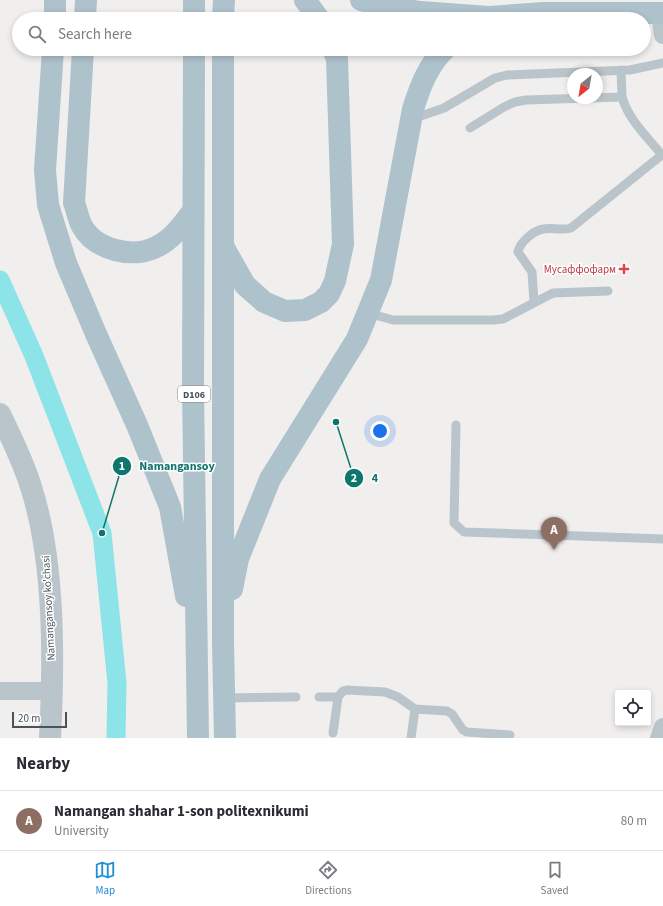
<!DOCTYPE html>
<html lang="en">
<head>
<meta charset="utf-8">
<style>
	body { margin:0; font-family:"Source Sans 3",sans-serif; background:#f7f7f7; color:#2b2b33 }
	.controls { position:absolute; right:12px; bottom:12px; display:grid; overflow:hidden; border-radius:4px; box-shadow:0 2px 6px #0003 }
	.controls button { width:36px; height:36px; display:grid; place-items:center; padding:0; border:0; border-bottom:1px solid #e1e1e2; background:#fff; color:#2b2b33; font:20px sans-serif }
	.compass { position:absolute; left:567px; top:68px; width:36px; height:36px; border-radius:50%; background:#fff; box-shadow:0 2px 6px #0003; rotate:211deg }
	.scale { position:absolute; left:12px; bottom:10px; width:55px; box-sizing:border-box; padding-left:4px; border:2px solid #47545b; border-top:0; font-size:11px; line-height:14px; white-space:nowrap; color:#47545b; -webkit-text-stroke:3px #fff; paint-order:stroke }
	.you { position:absolute; left:380px; top:431px; width:14px; height:14px; margin:-10px; border:3px solid #fff; border-radius:50%; background:#1a73e8; box-shadow:0 0 0 6px #1a73e833 }
	.badge { display:grid; place-items:center; width:26px; height:26px; border-radius:50%; background:#1f8dd9; color:#fff; font-size:13px; font-weight:700 }
	.pin { position:absolute; translate:-50% -33px; filter:drop-shadow(0 1px 2px #0008) }
	.pin::after { content:''; position:absolute; top:21px; width:14px; height:12px; background:inherit; clip-path:polygon(0 0,100% 0,50% 100%) }
	.list { margin:0; padding:0; list-style:none }
	h2 { display:flex; justify-content:space-between; align-items:center; height:52px; margin:0; padding:0 16px; font-size:17px }
	h2 small { font-size:13px; font-weight:400; color:#7c7c81 }
	.list li { display:grid; grid-template-columns:26px 1fr auto; gap:12px; align-items:center; box-sizing:border-box; height:60px; padding:0 16px; border-top:1px solid #e1e1e2 }
	.list b { display:block; font-size:15px; white-space:nowrap }
	.list p { margin:0; font-size:13px; white-space:nowrap; color:#7c7c81 }
	.list em { font-size:13px; font-style:normal; color:#7c7c81 }
	.icon { flex:none; width:22px; height:22px; fill:none; stroke:currentColor; stroke-width:2; stroke-linecap:round; stroke-linejoin:round }
	.map { position:relative; flex:none; width:663px; height:738px; overflow:hidden }
	.search { position:absolute; background:#fff; box-shadow:0 2px 6px #0003; left:12px; right:12px; top:12px; height:44px; display:flex; align-items:center; gap:10px; box-sizing:border-box; padding:0 14px; border-radius:22px; color:#7c7c81; font-size:15px }
	.sheet { height:112px; background:#fff }
	nav { display:flex; justify-content:space-around; align-items:center; box-sizing:border-box; height:56px; border-top:1px solid #e1e1e2; background:#fff; font-size:11px; color:#7c7c81 }
	nav a { display:grid; justify-items:center; gap:2px }
	nav .on { color:#1f8dd9 }
	.map>svg:first-child { display:block }
	.lines { fill:none; stroke-linecap:round; stroke-linejoin:round }
	.canal { stroke:#8ce3e8; stroke-width:19 }
	.service { stroke:#bac5cb; stroke-width:9 }
	.minor { stroke:#bac5cb; stroke-width:18 }
	.tertiary { stroke:#bac5cb; stroke-width:22 }
	.primary { stroke:#aec2cc; stroke-width:22 }
	.health-dot { fill:#e0444e; stroke:#fff; stroke-width:1.5 }
	.labels { text-anchor:middle; stroke-width:3; stroke-linejoin:round; paint-order:stroke }
	.shield { fill:#fff; stroke:#7e878c; stroke-width:1 }
	.shield-label { font-size:10px; font-weight:bold; fill:#47545b }
	.health-label { font-size:11px; fill:#be3a42; stroke:#fff; text-anchor:end }
	.street-label { font-size:11px; fill:#47545b; stroke:#fff }
	.leader { fill:none; stroke:#0f766e; stroke-width:1.5 }
	.callout-dot { fill:#0f766e; stroke:#fff; stroke-width:1.5 }
	.mark-label { font-size:12px; text-anchor:middle; font-weight:bold; fill:#fff }
	.callout-label { font-size:12px; text-anchor:middle; font-weight:bold; fill:#0f766e; stroke:#fff; stroke-width:3; stroke-linejoin:round; paint-order:stroke }
</style>
</head>
<body>
<div class="map">
<svg width="663" height="738" viewBox="0 0 663 738">
	<rect width="100%" height="100%" fill="#f1eeee"/>
	<g class="lines">
		<polyline class="canal" points="0,280 34,356 102,533 117,683 116,738"/>
		<g class="service">
			<path d="M622 97C628 119 648 138 662 155"/>
			<polyline points="412,119 444,108 495,78 507,75 630,70 663,63"/>
			<polyline points="470,128 504,107 515,102 526,100 622,97 621,70"/>
			<path d="M534 302 532 272 518 252C520 242 533 231 543 229 553 227 561 231 571 228L663 154"/>
			<polyline points="368,313 393,320 493,320 503,319 553,293 608,291"/>
			<polyline points="456,425 454,523 464,532 663,539"/>
			<polyline points="319,697 338,697 343,691 347,690 385,692 398,697 415,709 447,711 452,714 463,730 467,732 510,735"/>
			<polyline points="224,698 296,697"/>
			<polyline points="333,733 338,697"/>
			<polyline points="411,738 415,709"/>
		</g>
		<g class="minor">
			<polyline points="660,13 663,35"/>
			<polyline points="0,691 52,691"/>
			<polyline points="659,738 663,727"/>
		</g>
		<path class="tertiary" d="M0 414C11 437 24 463 31 487 55 562 54 660 50 738"/>
		<g class="primary">
			<polyline points="305,0 319,19"/>
			<polyline points="361,0 388,7 420,12 489,17 543,13 663,13"/>
			<polyline points="55,19 55,0"/>
			<polyline points="85,19 86,0"/>
			<polyline points="194,19 194,0"/>
			<polyline points="223,19 224,0"/>
			<polyline points="53,49 45,170 48,205 66,263 96,334 137,425 170,507 186,596"/>
			<path d="M83 49 74 203C77 210 78 219 82 226 95 250 133 259 156 247 172 240 183 224 193 211"/>
			<polyline points="194,49 193,390 198,738"/>
			<polyline points="223,49 223,642 225,738"/>
			<polyline points="223,246 245,285 264,302 285,311 305,310 321,302 329,294 335,281 343,244 337,59 333,49"/>
			<path d="M232 589 238 559 270 479 357 339 381 280 413 109C420 87 428 65 445 49"/>
		</g>
	</g>
	<path class="health-dot" d="M622 263h4v4h4v4h-4v4h-4v-4h-4v-4h4z"/>
	<g class="labels">
		<rect class="shield" x="178" y="386" width="32" height="16" rx="3"/>
		<g class="shield-label">
			<text x="194" y="398">D106</text>
		</g>
		<g class="health-label">
			<text x="616" y="273">Мусаффофарм</text>
		</g>
		<g class="street-label">
			<text transform="translate(48 608) rotate(-93)" y="4">Namangansoy ko'chasi</text>
		</g>
	</g>
	<path class="leader" d="M102 533L122 466M336 422L354 478"/>
	<g class="callout-dot">
		<circle cx="102" cy="533" r="4"/>
		<circle cx="336" cy="422" r="4"/>
		<circle cx="122" cy="466" r="10"/>
		<circle cx="354" cy="478" r="10"/>
	</g>
	<g class="mark-label">
		<text x="122" y="470">1</text>
		<text x="354" y="482">2</text>
	</g>
	<g class="callout-label">
		<text x="177" y="470">Namangansoy</text>
		<text x="375" y="482">4</text>
	</g>
</svg>
<div class="controls">
<button><svg class="icon" aria-label="locate" viewBox="0 0 24 24"><circle cx="12" cy="12" r="6"/><path d="M12 2v4M12 18v4M2 12h4M18 12h4"/></svg></button>
</div>
<svg class="compass" viewBox="-18 -18 36 36"><path d="M0-13l5 13h-10z" fill="#e53935"/><path d="M0 13l5-13h-10z" fill="#7c7c81"/></svg>
<div class="scale">20 m</div>
<div class="you"></div>
<div class="pin badge" style="left:554px;top:550px;background:#8d6e63">A</div>
<div class="search"><svg class="icon" aria-label="search" viewBox="0 0 24 24"><circle cx="10" cy="10" r="6"/><path d="M15 15l6 6"/></svg>Search here</div>
</div>
<section class="sheet">
<h2>Nearby<small></small></h2>
<ul class="list">
<li><span class="badge" style="background:#8d6e63">A</span><div><b>Namangan shahar 1-son politexnikumi</b><p>University</p></div><em>80 m</em></li>
</ul>
</section>
<nav>
<a class="on"><svg class="icon" aria-label="map" viewBox="0 0 24 24"><path d="M3 6l6-2 6 2 6-2v14l-6 2-6-2-6 2zM9 4v14M15 6v14"/></svg>Map</a>
<a><svg class="icon" aria-label="directions" viewBox="0 0 24 24"><path d="M12 3l9 9-9 9-9-9zM9 14v-3h6M13 9l2 2-2 2"/></svg>Directions</a>
<a><svg class="icon" aria-label="saved" viewBox="0 0 24 24"><path d="M7 4h10v16l-5-4-5 4z"/></svg>Saved</a>
</nav>
</body>
</html>
